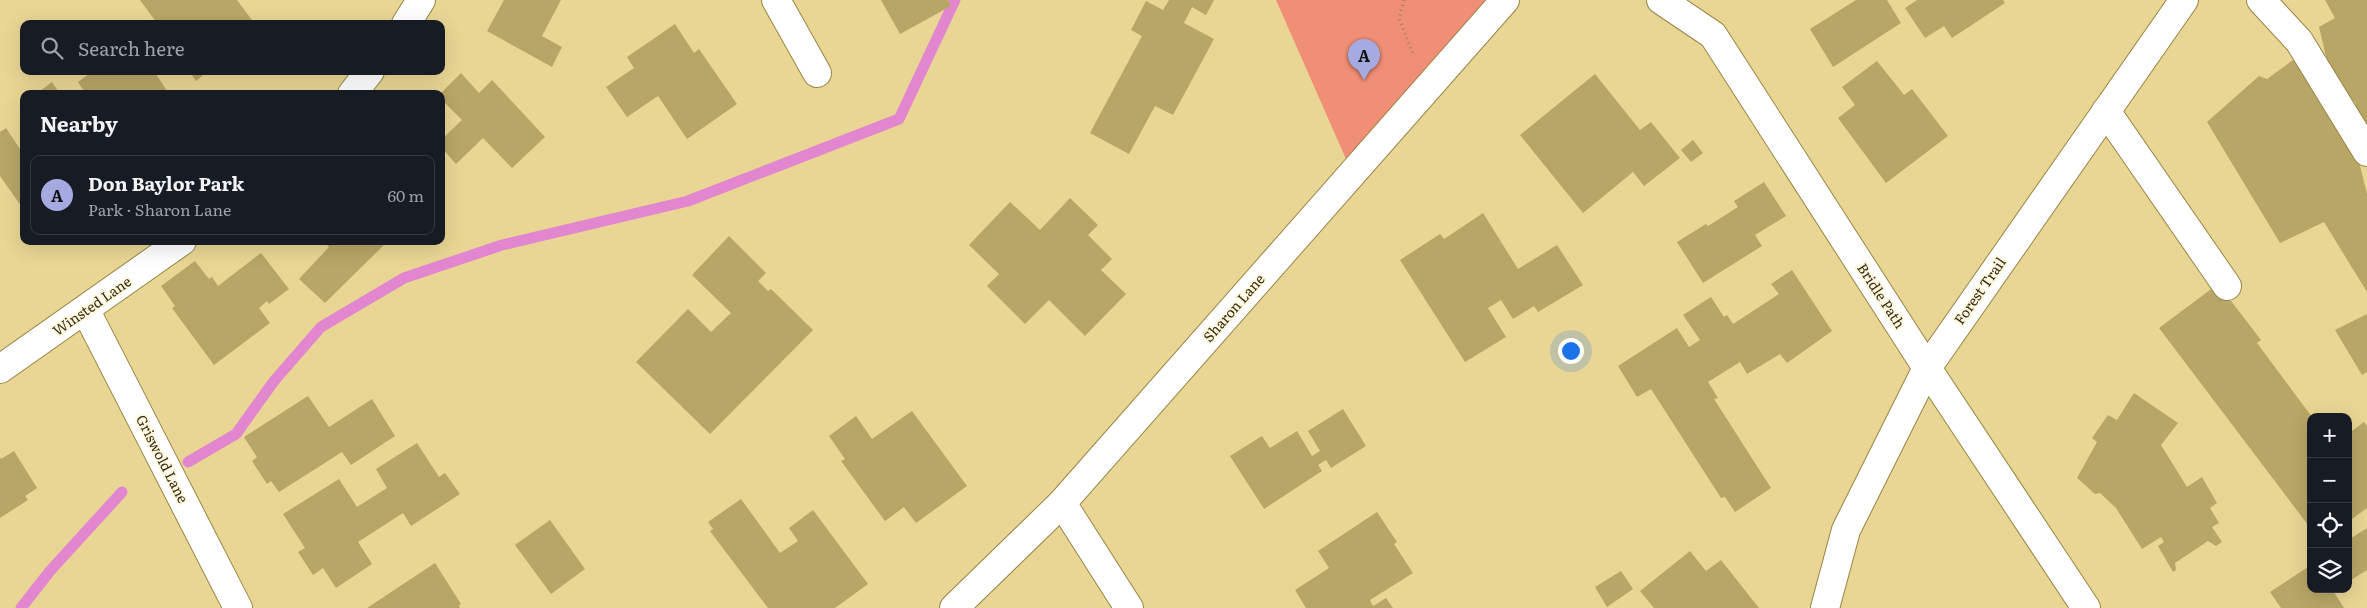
<!DOCTYPE html>
<html lang="en">
<head>
<meta charset="utf-8">
<style>
	body { margin:0; font-family:Literata,serif; background:#242831; color:#f1f3f6 }
	.controls { position:absolute; right:15px; bottom:15px; display:grid; overflow:hidden; border-radius:10px; box-shadow:0 5px 20px #0002 }
	.controls button { width:45px; height:45px; display:grid; place-items:center; padding:0; border:0; border-bottom:1px solid #363941; background:#171b24; color:#f1f3f6; font:25px sans-serif }
	.you { position:absolute; left:1570px; top:350px; width:18px; height:18px; margin:-12px; border:4px solid #fff; border-radius:50%; background:#1a73e8; box-shadow:0 0 0 8px #1a73e833 }
	.badge { display:grid; place-items:center; width:32px; height:32px; border-radius:50%; background:#a5abe1; color:#111; font-size:16px; font-weight:700 }
	.pin { position:absolute; translate:-50% -41px; filter:drop-shadow(0 1px 2px #0008) }
	.pin::after { content:''; position:absolute; top:26px; width:18px; height:15px; background:inherit; clip-path:polygon(0 0,100% 0,50% 100%) }
	.list { margin:0; padding:0; list-style:none }
	h2 { display:flex; justify-content:space-between; align-items:center; height:65px; margin:0; padding:0 20px; font-size:21px }
	h2 small { font-size:16px; font-weight:400; color:#9ea1a6 }
	.list li { display:grid; grid-template-columns:32px 1fr auto; gap:15px; align-items:center; box-sizing:border-box; height:80px; margin:0 10px 10px; padding:0 10px; border:1px solid #363941; border-radius:10px }
	.list b { display:block; font-size:19px; white-space:nowrap }
	.list p { margin:0; font-size:16px; white-space:nowrap; color:#9ea1a6 }
	.list em { font-size:16px; font-style:normal; color:#9ea1a6 }
	.icon { flex:none; width:28px; height:28px; fill:none; stroke:currentColor; stroke-width:2; stroke-linecap:round; stroke-linejoin:round }
	.map { position:relative; flex:none; width:2367px; height:608px; overflow:hidden }
	.search { position:absolute; background:#171b24; box-shadow:0 5px 20px #0002; left:20px; top:20px; width:425px; height:55px; display:flex; align-items:center; gap:12px; box-sizing:border-box; padding:0 18px; border-radius:10px; color:#9ea1a6; font-size:19px }
	.panel { position:absolute; background:#171b24; box-shadow:0 5px 20px #0002; left:20px; top:90px; width:425px; height:155px; border-radius:10px }
	.map>svg:first-child { display:block }
	.green { fill:#f18e76 }
	.lines { fill:none; stroke-linecap:round; stroke-linejoin:round }
	.stream { stroke:#e286d0; stroke-width:11 }
	.building { fill:#b8a666; fill-rule:evenodd }
	.minor-casing { stroke:#978646; stroke-width:30 }
	.major-casing { stroke:#978646; stroke-width:30 }
	.path { stroke:#938656; stroke-width:3; stroke-dasharray:1 4; stroke-linecap:butt }
	.minor { stroke:#fff; stroke-width:28 }
	.major { stroke:#fff; stroke-width:28 }
	.labels { text-anchor:middle; stroke-width:4; stroke-linejoin:round; paint-order:stroke }
	.street-label { font-size:14px; fill:#332c11; stroke:#fff8de }
</style>
</head>
<body>
<div class="map">
<svg width="2367" height="608" viewBox="0 0 2367 608">
	<rect width="100%" height="100%" fill="#e9d694"/>
	<polygon class="green" points="1276,0 1490,0 1346,159"/>
	<g class="lines">
		<g class="stream">
			<polyline points="188,462 236,434 274,381 321,327 404,278 502,245 688,201 899,119 955,0"/>
			<polyline points="21,608 50,571 122,492"/>
		</g>
	</g>
	<g class="building">
		<polygon points="140,0 237,0 255,24 154,24 156,22"/>
		<polygon points="504,0 561,0 542,36 562,47 552,67 487,31"/>
		<polygon points="881,0 948,0 951,6 900,34"/>
		<polygon points="1169,0 1214,0 1206,15 1192,7 1184,23 1214,39 1173,115 1155,106 1129,154 1090,133 1142,36 1131,30 1146,1 1163,10"/>
		<polygon points="1856,0 1887,0 1901,23 1833,67 1810,29"/>
		<polygon points="1917,0 2003,0 2005,3 1952,38 1944,26 1925,38 1905,8"/>
		<path d="M2325 0H2367V129L2353 137 2367 194V292L2324 222 2280 243 2207 122 2259 76 2267 79 2293 60 2307 77 2333 86 2319 27 2335 18ZM2348 98 2355 102 2358 114Z"/>
		<polygon points="675,24 694,53 699,49 737,104 687,139 658,96 627,117 606,87 634,68 627,57"/>
		<polygon points="1877,61 1904,95 1912,89 1948,136 1886,183 1838,118 1855,105 1842,87"/>
		<polygon points="93,71 154,71 169,94 86,94 78,82"/>
		<polygon points="189,71 208,71 196,81"/>
		<polygon points="461,73 479,93 492,80 545,137 512,168 483,138 456,164 441,147 441,140 462,120 441,99 441,93"/>
		<polygon points="1595,74 1640,130 1651,122 1680,158 1644,186 1633,172 1583,213 1520,135"/>
		<polygon points="52,82 60,94 36,94"/>
		<polygon points="6,128 22,152 24,150 24,210 0,176 0,132"/>
		<polygon points="1693,140 1703,153 1691,162 1681,150"/>
		<polygon points="1764,182 1786,216 1755,235 1762,246 1703,283 1677,242 1706,224 1708,226 1738,207 1734,201"/>
		<polygon points="1070,198 1098,225 1088,235 1112,259 1101,270 1126,294 1085,336 1049,300 1025,324 987,286 999,274 969,245 1010,202 1040,230"/>
		<polygon points="1483,213 1518,269 1557,245 1583,285 1538,312 1534,306 1513,319 1501,300 1488,308 1506,337 1465,362 1400,260 1440,234 1444,239"/>
		<polygon points="729,236 766,273 758,281 768,291 771,289 813,330 710,434 636,362 688,309 711,332 731,313 692,275"/>
		<polygon points="323,241 388,241 325,303 299,279 329,247"/>
		<polygon points="261,253 289,289 269,304 267,301 259,308 270,323 214,365 172,308 175,306 161,286 195,261 209,279 212,277 218,286"/>
		<polygon points="1792,270 1832,331 1787,363 1780,354 1747,374 1740,362 1708,382 1718,398 1714,399 1771,488 1735,512 1725,497 1721,498 1651,389 1637,397 1618,366 1677,328 1689,347 1700,340 1683,315 1711,297 1724,317 1727,315 1733,324 1779,294 1771,284"/>
		<polygon points="2218,284 2261,340 2257,343 2312,417 2311,529 2159,328"/>
		<polygon points="2367,314 2367,372 2362,375 2335,330"/>
		<polygon points="2134,393 2178,423 2161,445 2187,487 2202,477 2217,503 2210,508 2219,523 2212,527 2222,542 2216,546 2208,541 2175,563 2176,570 2173,572 2158,546 2164,542 2161,537 2142,549 2116,508 2100,493 2095,494 2077,478 2097,442 2092,438 2108,415 2117,420"/>
		<polygon points="308,396 329,427 372,399 395,436 351,465 342,452 279,492 271,481 267,484 252,461 257,457 244,437"/>
		<polygon points="1343,409 1366,446 1331,468 1326,460 1318,465 1322,471 1264,509 1230,456 1262,436 1270,448 1297,431 1312,456 1320,451 1308,431"/>
		<polygon points="912,411 967,486 916,523 904,507 885,521 841,461 845,459 829,436 856,416 872,439"/>
		<polygon points="2364,422 2367,426 2367,508 2348,522 2348,434"/>
		<polygon points="417,443 439,477 445,473 460,494 411,526 403,513 358,542 372,564 336,588 323,568 313,575 298,552 305,548 283,514 339,479 357,507 387,488 376,469"/>
		<polygon points="14,451 37,488 25,496 28,500 0,518 0,457 1,459"/>
		<polygon points="741,499 780,553 798,541 789,528 813,510 868,584 835,608 768,608 710,531 713,529 708,522"/>
		<polygon points="1377,512 1397,542 1394,544 1413,573 1370,600 1373,606 1386,598 1393,608 1306,608 1295,590 1329,568 1318,551"/>
		<polygon points="550,520 585,569 551,594 515,545"/>
		<polygon points="2367,528 2367,570 2348,582 2348,540"/>
		<polygon points="1690,551 1706,571 1721,560 1759,608 1654,608 1640,591"/>
		<polygon points="435,563 461,604 459,605 460,608 367,608"/>
		<polygon points="2311,565 2311,589 2338,589 2334,592 2344,608 2281,608 2270,592"/>
		<polygon points="1621,571 1633,589 1607,607 1595,587"/>
	</g>
	<g class="lines">
		<defs>
			<g id="minor">
				<polyline points="776,0 817,73"/>
				<polyline points="1661,0 1713,35 1927,368 2086,608"/>
				<polyline points="2261,0 2299,41 2367,152"/>
				<polyline points="2106,111 2227,286"/>
				<polyline points="86,311 238,608"/>
				<polyline points="1062,503 1129,608"/>
				<polyline points="954,608 1062,503 1505,0"/>
				<polyline points="1825,608 1846,530 1927,368 2184,0"/>
			</g>
			<g id="major">
				<polyline points="406,24 421,0"/>
				<polyline points="352,94 370,71"/>
				<polyline points="0,369 182,241"/>
			</g>
		</defs>
		<use href="#minor" class="minor-casing"/>
		<use href="#major" class="major-casing"/>
		<polyline class="path" points="1404,0 1399,18 1413,54"/>
		<use href="#minor" class="minor"/>
		<use href="#major" class="major"/>
	</g>
	<g class="labels">
		<g class="street-label">
			<text transform="translate(1980 291) rotate(-55)" y="5">Forest Trail</text>
			<text transform="translate(1881 296) rotate(57)" y="5">Bridle Path</text>
			<text transform="translate(92 306) rotate(-35)" y="5">Winsted Lane</text>
			<text transform="translate(1234 308) rotate(-49)" y="5">Sharon Lane</text>
			<text transform="translate(162 459) rotate(63)" y="5">Griswold Lane</text>
		</g>
	</g>
</svg>
<div class="controls">
<button>+</button>
<button>−</button>
<button><svg class="icon" aria-label="locate" viewBox="0 0 24 24"><circle cx="12" cy="12" r="6"/><path d="M12 2v4M12 18v4M2 12h4M18 12h4"/></svg></button>
<button><svg class="icon" aria-label="layers" viewBox="0 0 24 24"><path d="M12 4l9 5-9 5-9-5zM3 14l9 5 9-5"/></svg></button>
</div>
<div class="you"></div>
<div class="pin badge" style="left:1364px;top:80px">A</div>
<div class="search"><svg class="icon" aria-label="search" viewBox="0 0 24 24"><circle cx="10" cy="10" r="6"/><path d="M15 15l6 6"/></svg>Search here</div>
<section class="panel">
<h2>Nearby<small></small></h2>
<ul class="list">
<li><span class="badge">A</span><div><b>Don Baylor Park</b><p>Park · Sharon Lane</p></div><em>60 m</em></li>
</ul>
</section>
</div>
</body>
</html>
